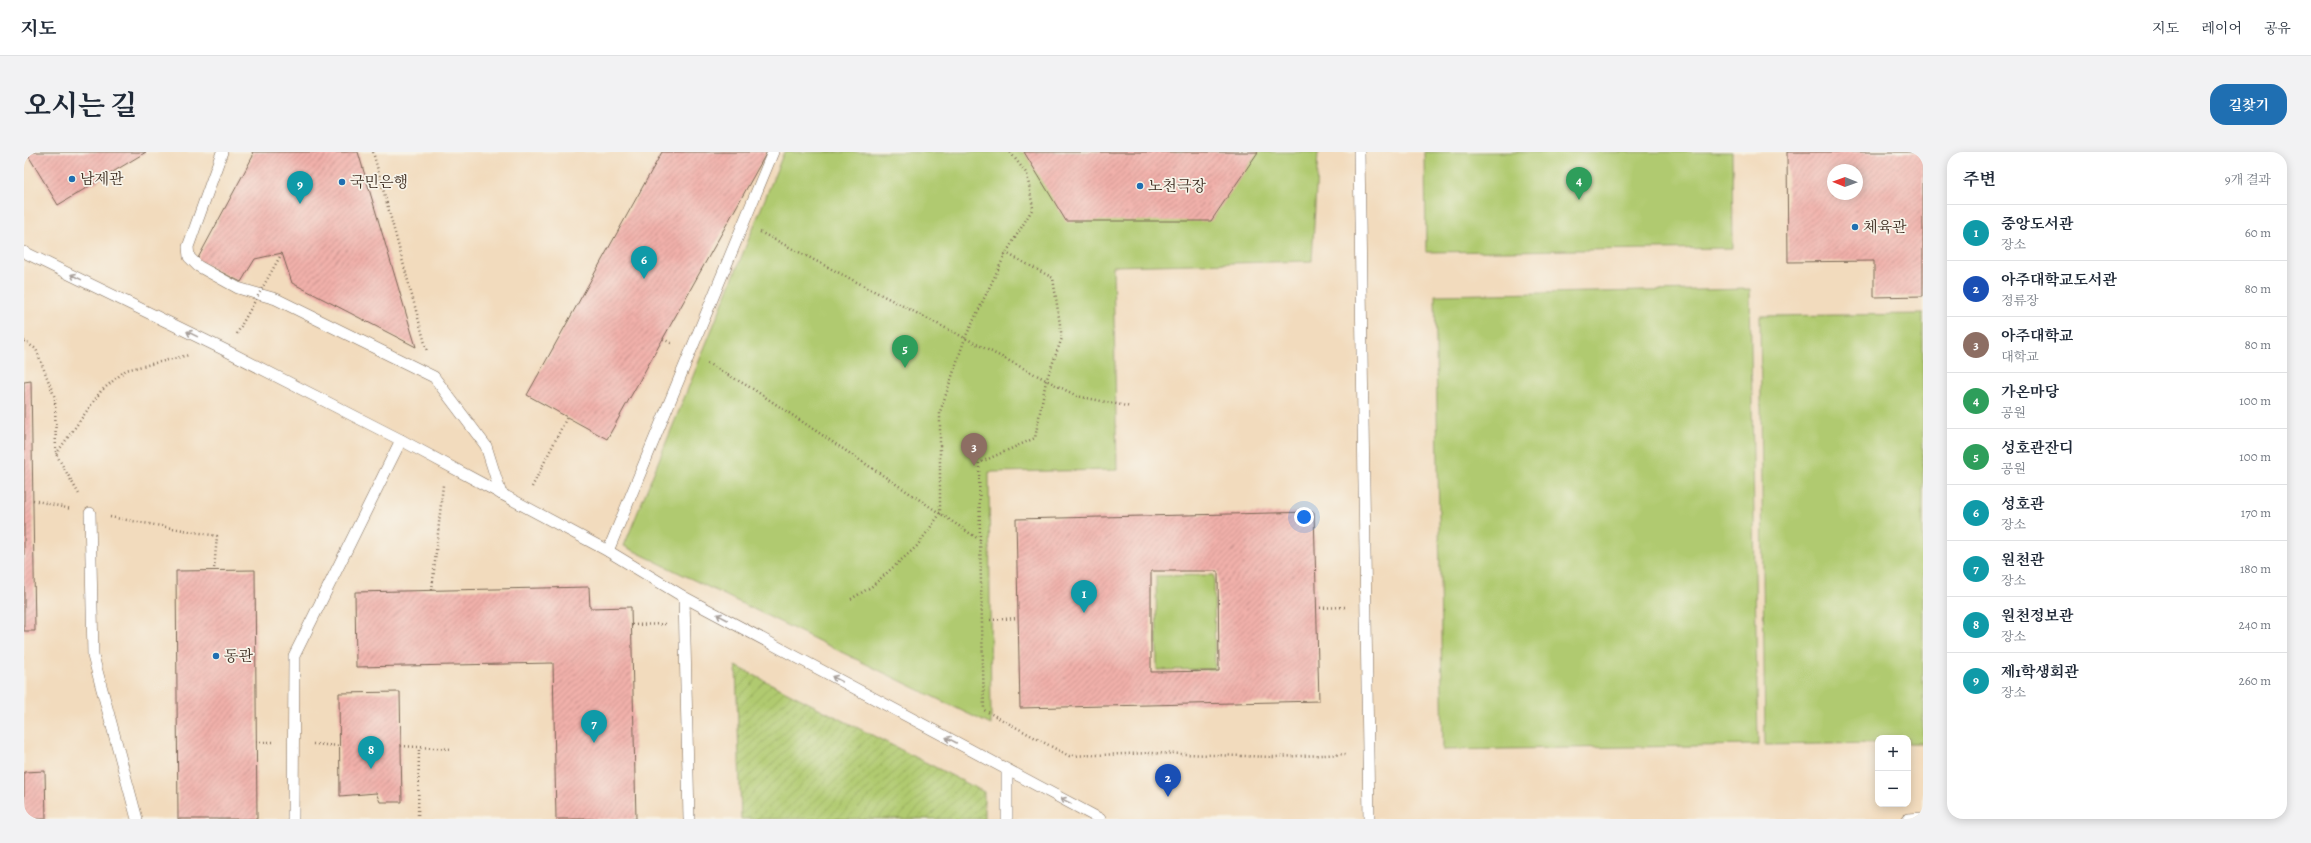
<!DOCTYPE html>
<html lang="ko">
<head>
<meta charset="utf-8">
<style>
	body { margin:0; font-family:Alegreya,"Noto Serif KR",serif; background:#f2f2f3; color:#1f2937 }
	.controls { position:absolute; right:12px; bottom:12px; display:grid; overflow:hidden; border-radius:8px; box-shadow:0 2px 10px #0003 }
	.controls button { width:36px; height:36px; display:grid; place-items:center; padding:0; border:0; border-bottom:1px solid #e0e1e3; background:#fff; color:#1f2937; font:20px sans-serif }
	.compass { position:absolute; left:1803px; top:12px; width:36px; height:36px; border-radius:50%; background:#fff; box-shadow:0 2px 10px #0003; rotate:271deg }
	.you { position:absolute; left:1280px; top:365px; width:14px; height:14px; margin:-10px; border:3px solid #fff; border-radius:50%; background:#1a73e8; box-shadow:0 0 0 6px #1a73e833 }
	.badge { display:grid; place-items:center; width:26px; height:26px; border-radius:50%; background:#1f6fb2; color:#fff; font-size:13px; font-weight:700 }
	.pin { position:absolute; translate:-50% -33px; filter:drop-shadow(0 1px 2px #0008) }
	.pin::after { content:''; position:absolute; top:21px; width:14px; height:12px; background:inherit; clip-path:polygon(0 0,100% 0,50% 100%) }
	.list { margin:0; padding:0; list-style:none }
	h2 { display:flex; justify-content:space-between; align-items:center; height:52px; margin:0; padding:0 16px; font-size:17px }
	h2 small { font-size:13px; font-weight:400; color:#747a83 }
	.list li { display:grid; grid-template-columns:26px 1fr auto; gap:12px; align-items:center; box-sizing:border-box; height:56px; padding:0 16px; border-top:1px solid #e0e1e3 }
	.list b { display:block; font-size:15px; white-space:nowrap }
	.list p { margin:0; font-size:13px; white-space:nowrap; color:#747a83 }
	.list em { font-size:13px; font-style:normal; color:#747a83 }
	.map { position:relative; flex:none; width:1899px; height:667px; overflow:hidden; border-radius:16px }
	header { display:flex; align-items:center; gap:24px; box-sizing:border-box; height:56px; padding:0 20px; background:#fff; border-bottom:1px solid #e0e1e3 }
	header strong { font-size:19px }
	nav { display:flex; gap:22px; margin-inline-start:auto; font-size:14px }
	.intro { display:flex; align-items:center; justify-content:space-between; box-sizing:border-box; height:96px; padding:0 24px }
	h1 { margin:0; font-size:28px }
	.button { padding:10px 18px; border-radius:16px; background:#1f6fb2; color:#fff; font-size:14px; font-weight:700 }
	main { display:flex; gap:24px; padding:0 24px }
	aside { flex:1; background:#fff; border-radius:16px; box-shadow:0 2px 10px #0003 }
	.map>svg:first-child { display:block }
	.park { fill:#b0ca70; stroke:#767a47 }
	.garden { fill:url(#garden-furrows); stroke:#767a47 }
	.building { fill:url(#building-hatch); fill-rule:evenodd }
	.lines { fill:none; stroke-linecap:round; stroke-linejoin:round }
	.service-casing { stroke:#7b6856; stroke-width:12 }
	.path { stroke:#7b6856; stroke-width:2.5; stroke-dasharray:1 3; stroke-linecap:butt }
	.service { stroke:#fff; stroke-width:11 }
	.path-bridge { stroke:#7b6856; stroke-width:2.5; stroke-dasharray:1 3; stroke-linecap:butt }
	.oneway { stroke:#a79f9a }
	.poi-dot { fill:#1f6fb2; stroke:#f7f3e8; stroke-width:1.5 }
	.labels { text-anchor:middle; stroke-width:3.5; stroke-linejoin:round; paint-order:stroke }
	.poi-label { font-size:15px; fill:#3b2a1e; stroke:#f7f3e8; text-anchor:start }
</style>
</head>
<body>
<header>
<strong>지도</strong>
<nav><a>지도</a><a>레이어</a><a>공유</a></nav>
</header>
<div class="intro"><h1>오시는 길</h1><a class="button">길찾기</a></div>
<main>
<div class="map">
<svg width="1899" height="667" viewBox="0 0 1899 667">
	<defs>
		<pattern id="garden-furrows" width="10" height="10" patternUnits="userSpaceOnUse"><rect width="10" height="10" fill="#b0ca70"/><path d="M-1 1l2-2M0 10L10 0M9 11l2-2" fill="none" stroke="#90a45b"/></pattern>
		<pattern id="building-hatch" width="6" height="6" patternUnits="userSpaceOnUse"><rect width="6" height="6" fill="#f1b0aa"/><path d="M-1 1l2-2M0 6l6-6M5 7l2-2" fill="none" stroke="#c48f8a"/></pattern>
	</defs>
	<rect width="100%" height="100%" fill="#f7f3e8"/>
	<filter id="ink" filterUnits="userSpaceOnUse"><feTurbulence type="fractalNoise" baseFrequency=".025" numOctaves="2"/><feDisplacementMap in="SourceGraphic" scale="8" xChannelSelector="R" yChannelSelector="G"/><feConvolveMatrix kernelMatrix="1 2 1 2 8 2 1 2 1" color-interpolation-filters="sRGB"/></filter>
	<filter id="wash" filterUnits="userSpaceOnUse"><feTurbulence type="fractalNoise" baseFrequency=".012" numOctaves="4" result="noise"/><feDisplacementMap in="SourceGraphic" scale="16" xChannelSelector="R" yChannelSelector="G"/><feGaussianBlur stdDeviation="0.9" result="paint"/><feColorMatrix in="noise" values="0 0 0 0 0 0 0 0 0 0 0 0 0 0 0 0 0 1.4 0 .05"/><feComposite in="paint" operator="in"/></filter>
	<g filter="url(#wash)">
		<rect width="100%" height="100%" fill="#f2dbbd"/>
		<g class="park">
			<polygon points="760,0 1294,0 1288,109 1089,114 1093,318 965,320 967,573 600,394"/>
			<polygon points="1401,0 1708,0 1709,96 1402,100"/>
			<polygon points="1726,137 1734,593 1419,598 1411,143"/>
			<polygon points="1899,162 1899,591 1884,591 1884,586 1854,586 1854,591 1741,593 1736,164"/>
			<polygon points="1190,423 1191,517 1133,518 1132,424"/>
		</g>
		<polygon class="garden" points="712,514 960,640 960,667 717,667"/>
		<g id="blocks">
			<g class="building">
				<polygon points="2,0 122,0 34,53"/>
				<polygon points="228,0 334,0 392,195 268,131 258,101 231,107 217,130 173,108 229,4"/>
				<polygon points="638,0 743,0 583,287 503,243"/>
				<polygon points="1000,0 1234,0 1187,69 1042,69"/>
				<path d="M1763 0H1899V144L1850 145V109L1764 110ZM1809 18H1833V42H1809Z"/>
				<polygon points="7,229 11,479 0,479 0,230"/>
				<path d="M1290 360 1295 549 996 556 992 367ZM1127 419H1194L1195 519 1127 520Z"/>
				<polygon points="231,418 233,667 154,667 152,419"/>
				<polygon points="565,435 566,456 607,455 612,667 532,667 529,511 332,515 331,440"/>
				<polygon points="376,540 378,650 356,650 352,641 316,644 315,541"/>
				<polygon points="21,619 22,667 0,667 0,620"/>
			</g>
		</g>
	</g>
	<g filter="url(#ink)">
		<use href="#blocks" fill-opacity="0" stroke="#7b6856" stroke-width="1"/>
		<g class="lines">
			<defs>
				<g id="service">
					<polyline points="198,0 164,95 165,105 174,114 214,136 252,147 410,225 462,294 477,342"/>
					<polyline points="1335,0 1345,667"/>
					<polyline points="0,100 203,199 377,288 584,399 660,445 1076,667"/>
					<polyline points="66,361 69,504 113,667"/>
					<polyline points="584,399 749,0"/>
					<polyline points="660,445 665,667"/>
					<polyline points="983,618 983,667"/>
					<polyline points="269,667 270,504 377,288"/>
					<polyline points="1884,667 1899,666"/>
				</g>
			</defs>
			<use href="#service" class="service-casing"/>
			<g class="path">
				<polyline points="349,0 403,199"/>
				<polyline points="736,80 1053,244 1107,255"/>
				<polyline points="213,182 218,172"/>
				<polyline points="639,187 649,192"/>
				<polyline points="0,189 12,197 31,246 32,302 56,344"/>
				<polyline points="683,211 729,237 956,388 960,558 1045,604 1128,601 1250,605 1324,602"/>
				<polyline points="32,302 77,239 102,218 165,203"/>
				<polyline points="508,335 543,265"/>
				<polyline points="9,348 47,357"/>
				<polyline points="86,365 193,384 190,418"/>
				<polyline points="956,388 955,311 1011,286 1022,229 1038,186 1029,126 982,101"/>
				<polyline points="408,438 419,333"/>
				<polyline points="827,447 847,435 893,394 916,362 916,260 941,186 982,101 1009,56 1003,22 986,0"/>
				<polyline points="1292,456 1323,455"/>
				<polyline points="966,468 994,466"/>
				<polyline points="608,473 642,472"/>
				<polyline points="232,590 250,590"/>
				<polyline points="289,592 316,594"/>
				<polyline points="377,594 428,597"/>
				<polyline points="394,667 395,595"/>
			</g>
			<use href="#service" class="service"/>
			<polyline class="path-bridge" points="218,172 258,101"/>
		</g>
		<defs><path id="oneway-shaft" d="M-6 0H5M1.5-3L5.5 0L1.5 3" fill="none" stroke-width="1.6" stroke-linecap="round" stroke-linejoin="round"/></defs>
		<g class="oneway">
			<use href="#oneway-shaft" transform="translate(52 125) rotate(-154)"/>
			<use href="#oneway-shaft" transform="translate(168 182) rotate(-154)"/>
			<use href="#oneway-shaft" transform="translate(698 465) rotate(-152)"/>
			<use href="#oneway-shaft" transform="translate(813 527) rotate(-152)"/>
			<use href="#oneway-shaft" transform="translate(927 588) rotate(-152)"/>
			<use href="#oneway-shaft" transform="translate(1042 649) rotate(-152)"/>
		</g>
	</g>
	<g class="poi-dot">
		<circle cx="48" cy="27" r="4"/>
		<circle cx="318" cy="30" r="4"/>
		<circle cx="1116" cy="34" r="4"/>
		<circle cx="1831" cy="75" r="4"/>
		<circle cx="192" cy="504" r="4"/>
	</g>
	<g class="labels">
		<g class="poi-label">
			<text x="56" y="32">남제관</text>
			<text x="326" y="35">국민은행</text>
			<text x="1124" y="39">노천극장</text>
			<text x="1839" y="80">체육관</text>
			<text x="200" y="509">동관</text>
		</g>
	</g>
</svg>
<div class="controls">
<button>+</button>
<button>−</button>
</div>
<svg class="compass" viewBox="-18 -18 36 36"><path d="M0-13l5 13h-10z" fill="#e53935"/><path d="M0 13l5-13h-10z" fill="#747a83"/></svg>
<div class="you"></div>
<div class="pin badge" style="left:1060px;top:461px;background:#0f9aa8">1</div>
<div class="pin badge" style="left:1144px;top:645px;background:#1a4fb4">2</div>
<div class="pin badge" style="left:950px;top:314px;background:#8d6e63">3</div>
<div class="pin badge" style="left:1555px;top:48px;background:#2e9e5b">4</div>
<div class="pin badge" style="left:881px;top:216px;background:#2e9e5b">5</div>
<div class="pin badge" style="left:620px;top:127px;background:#0f9aa8">6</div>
<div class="pin badge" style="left:570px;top:591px;background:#0f9aa8">7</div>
<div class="pin badge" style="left:347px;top:617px;background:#0f9aa8">8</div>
<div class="pin badge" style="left:276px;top:52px;background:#0f9aa8">9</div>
</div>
<aside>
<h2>주변<small>9개 결과</small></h2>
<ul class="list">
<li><span class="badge" style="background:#0f9aa8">1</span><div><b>중앙도서관</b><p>장소</p></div><em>60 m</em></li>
<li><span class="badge" style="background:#1a4fb4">2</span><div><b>아주대학교도서관</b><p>정류장</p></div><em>80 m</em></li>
<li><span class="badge" style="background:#8d6e63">3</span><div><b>아주대학교</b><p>대학교</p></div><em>80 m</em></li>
<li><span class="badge" style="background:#2e9e5b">4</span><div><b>가온마당</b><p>공원</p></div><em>100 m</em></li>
<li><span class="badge" style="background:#2e9e5b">5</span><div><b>성호관잔디</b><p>공원</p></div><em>100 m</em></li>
<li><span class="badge" style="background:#0f9aa8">6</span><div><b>성호관</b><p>장소</p></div><em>170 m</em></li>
<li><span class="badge" style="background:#0f9aa8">7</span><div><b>원천관</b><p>장소</p></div><em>180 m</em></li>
<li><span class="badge" style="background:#0f9aa8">8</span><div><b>원천정보관</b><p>장소</p></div><em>240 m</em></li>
<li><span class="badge" style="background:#0f9aa8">9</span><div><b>제1학생회관</b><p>장소</p></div><em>260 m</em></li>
</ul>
</aside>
</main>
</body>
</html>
